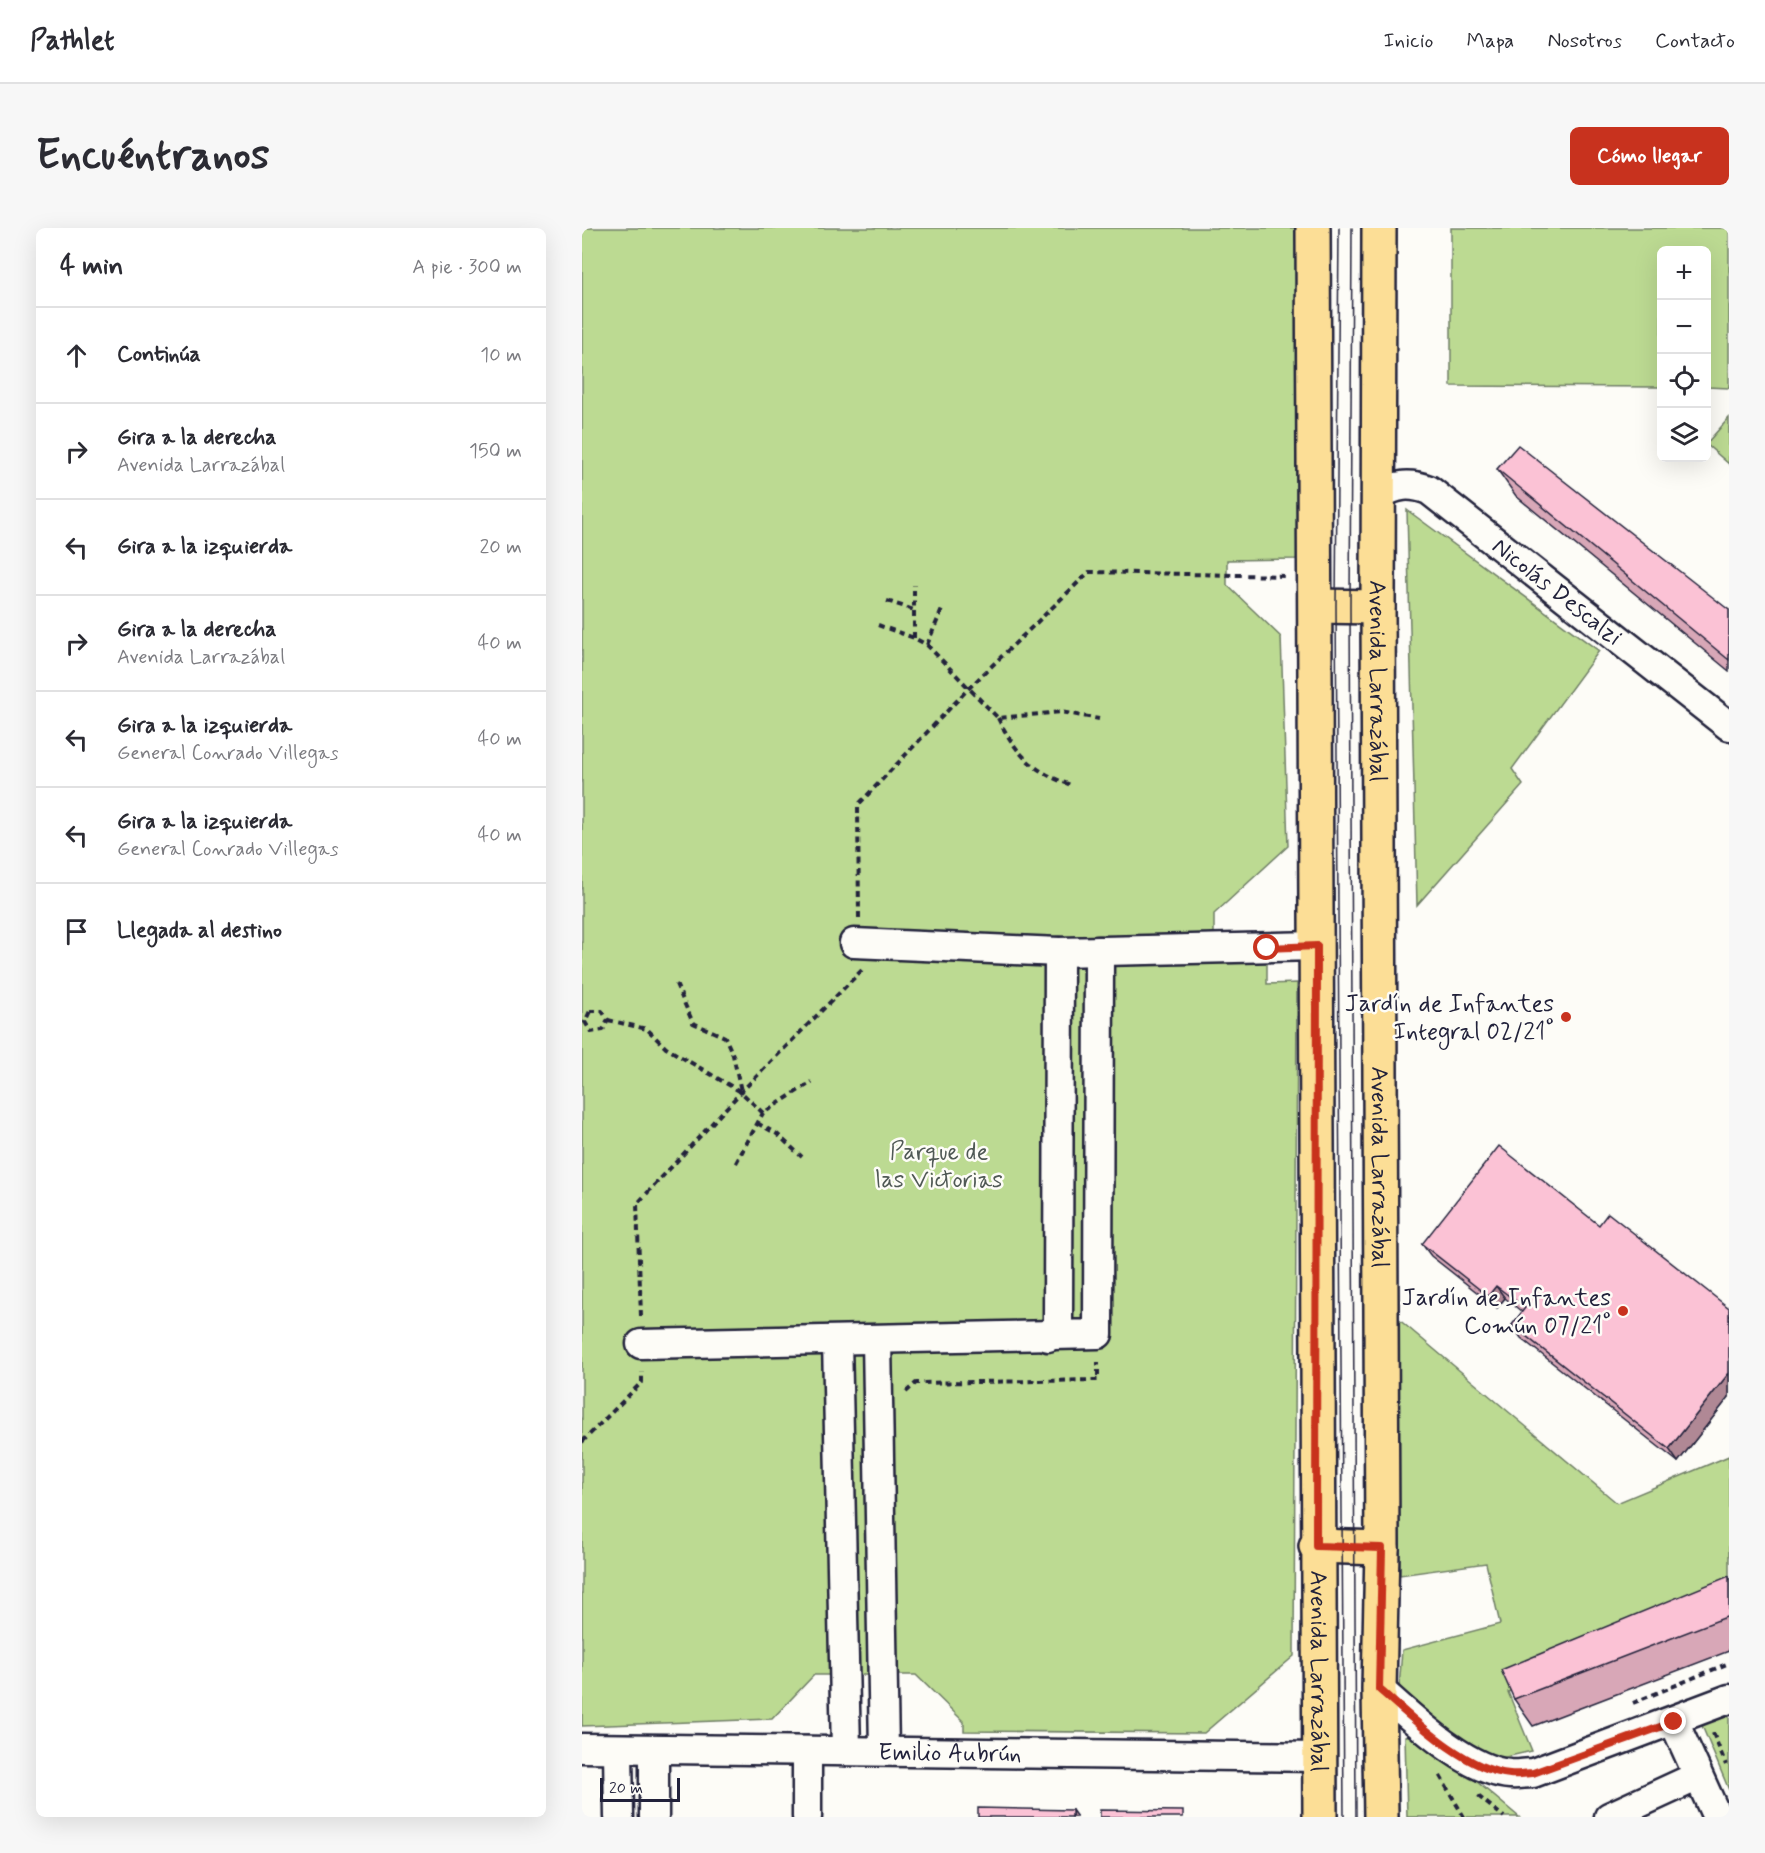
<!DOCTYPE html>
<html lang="es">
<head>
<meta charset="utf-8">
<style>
	body { margin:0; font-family:Mynerve,sans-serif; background:#f7f7f7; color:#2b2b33 }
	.controls { position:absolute; right:18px; top:18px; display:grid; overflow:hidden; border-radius:9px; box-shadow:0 6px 24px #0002 }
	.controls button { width:54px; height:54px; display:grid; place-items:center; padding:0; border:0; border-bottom:2px solid #e1e1e2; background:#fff; color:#2b2b33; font:30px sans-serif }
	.scale { position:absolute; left:18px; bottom:15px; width:80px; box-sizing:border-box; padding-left:6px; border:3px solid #22223b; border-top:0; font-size:16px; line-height:21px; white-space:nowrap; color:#22223b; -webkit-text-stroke:4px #fdfcf7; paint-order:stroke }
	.stop { position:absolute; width:18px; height:18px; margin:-14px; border:4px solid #c8321e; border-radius:50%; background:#fff }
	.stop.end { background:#c8321e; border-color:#fff; box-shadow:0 2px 6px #0008 }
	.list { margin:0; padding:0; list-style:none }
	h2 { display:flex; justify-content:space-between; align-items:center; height:78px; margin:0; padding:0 24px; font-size:26px }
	h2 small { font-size:20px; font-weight:400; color:#7c7c81 }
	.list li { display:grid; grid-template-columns:39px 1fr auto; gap:18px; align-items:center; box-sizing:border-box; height:96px; padding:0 24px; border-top:2px solid #e1e1e2 }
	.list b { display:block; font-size:22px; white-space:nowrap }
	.list p { margin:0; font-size:20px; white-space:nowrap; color:#7c7c81 }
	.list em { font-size:20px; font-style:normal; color:#7c7c81 }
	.icon { flex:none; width:33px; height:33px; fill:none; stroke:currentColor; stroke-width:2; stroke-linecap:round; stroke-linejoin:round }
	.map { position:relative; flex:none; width:1147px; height:1589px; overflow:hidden; border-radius:9px }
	header { display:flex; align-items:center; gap:36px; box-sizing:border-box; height:84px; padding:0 30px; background:#fff; border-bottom:2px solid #e1e1e2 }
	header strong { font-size:28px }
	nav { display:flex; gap:33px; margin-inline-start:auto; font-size:21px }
	.intro { display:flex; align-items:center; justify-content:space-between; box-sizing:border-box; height:144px; padding:0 36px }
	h1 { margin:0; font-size:42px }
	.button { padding:15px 27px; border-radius:9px; background:#c8321e; color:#fff; font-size:21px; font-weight:700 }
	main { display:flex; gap:36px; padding:0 36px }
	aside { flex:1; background:#fff; border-radius:9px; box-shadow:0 6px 24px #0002 }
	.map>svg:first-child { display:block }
	.green { fill:#bcda92; stroke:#6f7e66; stroke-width:1.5 }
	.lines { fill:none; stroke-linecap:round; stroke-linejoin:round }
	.minor-casing { stroke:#22223b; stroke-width:33 }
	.major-casing { stroke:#22223b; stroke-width:38 }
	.path { stroke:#22223b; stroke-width:4; stroke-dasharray:6 4.5; stroke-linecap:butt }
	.minor { stroke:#fdfcf7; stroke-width:28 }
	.major { stroke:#fcde96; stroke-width:33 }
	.tram { stroke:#22223b; stroke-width:1.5 }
	.wall { fill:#d8a7b7; stroke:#22223b; stroke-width:1.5 }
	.shaded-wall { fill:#b08895; stroke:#22223b; stroke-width:1.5 }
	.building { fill:#fbc2d5; stroke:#22223b; stroke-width:1.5 }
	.route { stroke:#c8321e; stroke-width:8 }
	.poi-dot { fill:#c8321e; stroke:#fdfcf7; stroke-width:2 }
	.labels { text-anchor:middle; stroke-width:5; stroke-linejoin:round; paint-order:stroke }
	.street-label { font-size:24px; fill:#22223b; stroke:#fdfcf7 }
	.poi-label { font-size:24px; fill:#22223b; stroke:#fdfcf7; text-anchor:end }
	.park-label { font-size:24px; fill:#505955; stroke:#fdfcf7 }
</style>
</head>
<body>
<header>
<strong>Pathlet</strong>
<nav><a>Inicio</a><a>Mapa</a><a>Nosotros</a><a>Contacto</a></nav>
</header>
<div class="intro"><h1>Encuéntranos</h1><a class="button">Cómo llegar</a></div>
<main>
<aside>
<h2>4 min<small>A pie · 300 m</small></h2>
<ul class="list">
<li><svg class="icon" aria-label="ahead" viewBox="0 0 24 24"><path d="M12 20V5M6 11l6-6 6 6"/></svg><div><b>Continúa</b></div><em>10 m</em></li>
<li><svg class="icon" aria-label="right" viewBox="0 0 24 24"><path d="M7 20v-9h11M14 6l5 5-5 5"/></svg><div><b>Gira a la derecha</b><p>Avenida Larrazábal</p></div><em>150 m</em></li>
<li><svg class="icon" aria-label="left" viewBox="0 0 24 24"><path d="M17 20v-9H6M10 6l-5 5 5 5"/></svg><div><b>Gira a la izquierda</b></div><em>20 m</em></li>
<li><svg class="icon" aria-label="right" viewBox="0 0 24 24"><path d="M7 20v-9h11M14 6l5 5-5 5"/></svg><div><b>Gira a la derecha</b><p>Avenida Larrazábal</p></div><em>40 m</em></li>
<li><svg class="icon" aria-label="left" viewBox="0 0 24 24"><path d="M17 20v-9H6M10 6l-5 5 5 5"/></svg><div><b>Gira a la izquierda</b><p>General Conrado Villegas</p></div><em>40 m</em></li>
<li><svg class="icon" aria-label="left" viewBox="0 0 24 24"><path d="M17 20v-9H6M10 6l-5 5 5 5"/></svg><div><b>Gira a la izquierda</b><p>General Conrado Villegas</p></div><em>40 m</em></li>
<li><svg class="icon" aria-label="arrive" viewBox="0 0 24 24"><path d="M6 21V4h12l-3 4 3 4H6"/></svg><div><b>Llegada al destino</b></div></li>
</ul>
</aside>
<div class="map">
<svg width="1147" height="1589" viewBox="0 0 1147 1589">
	<rect width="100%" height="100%" fill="#fdfcf7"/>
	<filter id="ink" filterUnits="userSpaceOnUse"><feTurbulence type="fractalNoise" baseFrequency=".0167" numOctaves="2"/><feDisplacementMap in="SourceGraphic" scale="12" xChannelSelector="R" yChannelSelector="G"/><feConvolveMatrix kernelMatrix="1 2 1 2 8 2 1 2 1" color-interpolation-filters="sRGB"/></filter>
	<g filter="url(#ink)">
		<g class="green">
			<polygon points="0,0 716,0 716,331 645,332 645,357 699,409 706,618 632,686 632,708 685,707 685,756 715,755 712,1428 622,1505 382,1503 382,1494 334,1447 232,1447 190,1491 0,1498"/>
			<polygon points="869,0 1147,0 1147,160 1125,159 1124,22 1080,22 1079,159 869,158"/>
			<polygon points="1147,190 1147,236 1124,216"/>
			<polygon points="825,282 1017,423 930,541 941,557 835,677"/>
			<polygon points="815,1090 1035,1275 1147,1228 1147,1373 926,1464 950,1523 919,1530 894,1526 817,1461 820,1422 918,1396 904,1335 818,1347"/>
			<polygon points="1147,1471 1147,1562 1113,1481"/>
			<polygon points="839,1507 937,1589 825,1589 823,1508"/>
		</g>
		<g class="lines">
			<defs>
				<g id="minor">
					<path id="s1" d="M797 267C815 256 828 255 847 262L1147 498"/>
					<polyline points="272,715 477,724 735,718"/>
					<polyline points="466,1109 476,1096 477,724"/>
					<polyline points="295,1112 302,1523"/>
					<polyline points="255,1113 264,1523"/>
					<polyline points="59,1116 516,1106 517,723"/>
					<path d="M797 1461C829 1489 884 1543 928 1546 935 1547 943 1545 951 1545L1147 1471"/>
					<polyline points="1092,1494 1135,1589"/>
					<path id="s2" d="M0 1520 736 1529"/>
					<polyline points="36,1521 37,1589"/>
					<polyline points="72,1522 72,1589"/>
					<polyline points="225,1589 225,1523"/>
					<polyline points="1027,1589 1116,1548"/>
				</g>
				<g id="major">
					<path id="s3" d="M731 0 738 1589"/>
					<path id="s4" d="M797 0 796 379 800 1320 797 1461 799 1589"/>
					<polyline points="734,378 796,379"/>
					<polyline points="734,1318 800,1320"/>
				</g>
			</defs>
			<use href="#minor" class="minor-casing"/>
			<use href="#major" class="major-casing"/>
			<g class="path">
				<polyline points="305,373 332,382"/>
				<polyline points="296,397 332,410 345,417 416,490 479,484 517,491"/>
				<polyline points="332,410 332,357"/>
				<polyline points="345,417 361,379"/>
				<path d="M416 490C434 526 451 544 489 557"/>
				<polyline points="277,690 276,577 388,459 507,344 704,348"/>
				<polyline points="94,756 111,795 143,809 151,827 159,863"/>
				<polygon points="8,783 20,783 26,792 21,802 9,804 3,794"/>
				<polyline points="26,792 65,801 84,820 159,864 181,885 230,854"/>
				<polyline points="175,895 195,906 220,929"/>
				<polyline points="154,935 181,885"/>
				<polyline points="59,1088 55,976 159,864 280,742"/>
				<polyline points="324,1164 334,1155 516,1152 516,1134"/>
				<polyline points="0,1214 60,1154 60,1144"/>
				<polyline points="1051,1475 1147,1435"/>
				<polyline points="1131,1505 1144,1537"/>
				<polyline points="858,1548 882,1589"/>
				<polyline points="896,1568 922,1589"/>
			</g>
			<use href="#minor" class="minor"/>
			<use href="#major" class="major"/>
			<g class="tram">
				<polyline points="757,0 754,378 762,1589"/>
				<polyline points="770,0 768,379 774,1589"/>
			</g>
		</g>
		<g class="wall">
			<polygon points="915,241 1147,382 1147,443 934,268"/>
			<polygon points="1017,997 1147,1080 1147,1169 1096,1234 939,1110 930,1097 940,1084 923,1070 915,1080 849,1028 840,1016"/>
			<polygon points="1147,1348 1147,1423 951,1498 932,1471"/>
		</g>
		<g class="shaded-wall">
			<polygon points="914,1058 923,1070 915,1080 906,1068"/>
			<polygon points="1147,1145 1147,1169 1096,1234 1087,1221"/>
			<polygon points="490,1582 495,1589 490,1589"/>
		</g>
		<g class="building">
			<polygon points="936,217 1147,382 1147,432 915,241"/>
			<polygon points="917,918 1017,997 1026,985 1147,1080 1147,1145 1087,1221 930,1097 943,1080 914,1058 906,1068 840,1016"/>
			<polygon points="1147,1348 1147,1388 932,1471 919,1442"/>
			<polygon points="396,1580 490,1582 490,1589 396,1589"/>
			<polygon points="518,1582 601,1583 601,1589 518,1589"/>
		</g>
	</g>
	<g class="lines" filter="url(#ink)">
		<path class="route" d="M685 720 735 718 734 1318 800 1320 797 1461C829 1489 884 1543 928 1546 935 1547 943 1545 951 1545L1092 1494"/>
	</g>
	<g class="poi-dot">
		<circle cx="984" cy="789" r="6"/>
		<circle cx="1041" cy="1083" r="6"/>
	</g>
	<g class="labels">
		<g class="street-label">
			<text dy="8" stroke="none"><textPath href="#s1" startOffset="216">Nicolás Descalzi</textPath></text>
			<text dy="8" stroke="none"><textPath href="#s4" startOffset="453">Avenida Larrazábal</textPath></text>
			<text dy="8" stroke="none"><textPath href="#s4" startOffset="939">Avenida Larrazábal</textPath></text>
			<text dy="8" stroke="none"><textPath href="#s3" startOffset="1443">Avenida Larrazábal</textPath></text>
			<text dy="8" stroke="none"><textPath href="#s2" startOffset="368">Emilio Aubrún</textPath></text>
		</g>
		<g class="poi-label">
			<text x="972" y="783">Jardín de Infantes<tspan x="972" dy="28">Integral 02/21°</tspan></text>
			<text x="1029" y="1077">Jardín de Infantes<tspan x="1029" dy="28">Común 07/21°</tspan></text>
		</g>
		<g class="park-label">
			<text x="357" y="931">Parque de<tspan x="357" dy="28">las Victorias</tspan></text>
		</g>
	</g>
</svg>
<div class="controls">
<button>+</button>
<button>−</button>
<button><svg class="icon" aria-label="locate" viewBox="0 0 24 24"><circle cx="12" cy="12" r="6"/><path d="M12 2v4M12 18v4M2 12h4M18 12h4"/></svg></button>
<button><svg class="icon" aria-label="layers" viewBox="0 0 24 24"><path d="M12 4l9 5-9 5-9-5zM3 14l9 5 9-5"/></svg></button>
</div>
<div class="scale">20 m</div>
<div class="stop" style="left:685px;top:720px"></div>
<div class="stop end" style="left:1092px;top:1494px"></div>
</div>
</main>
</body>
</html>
